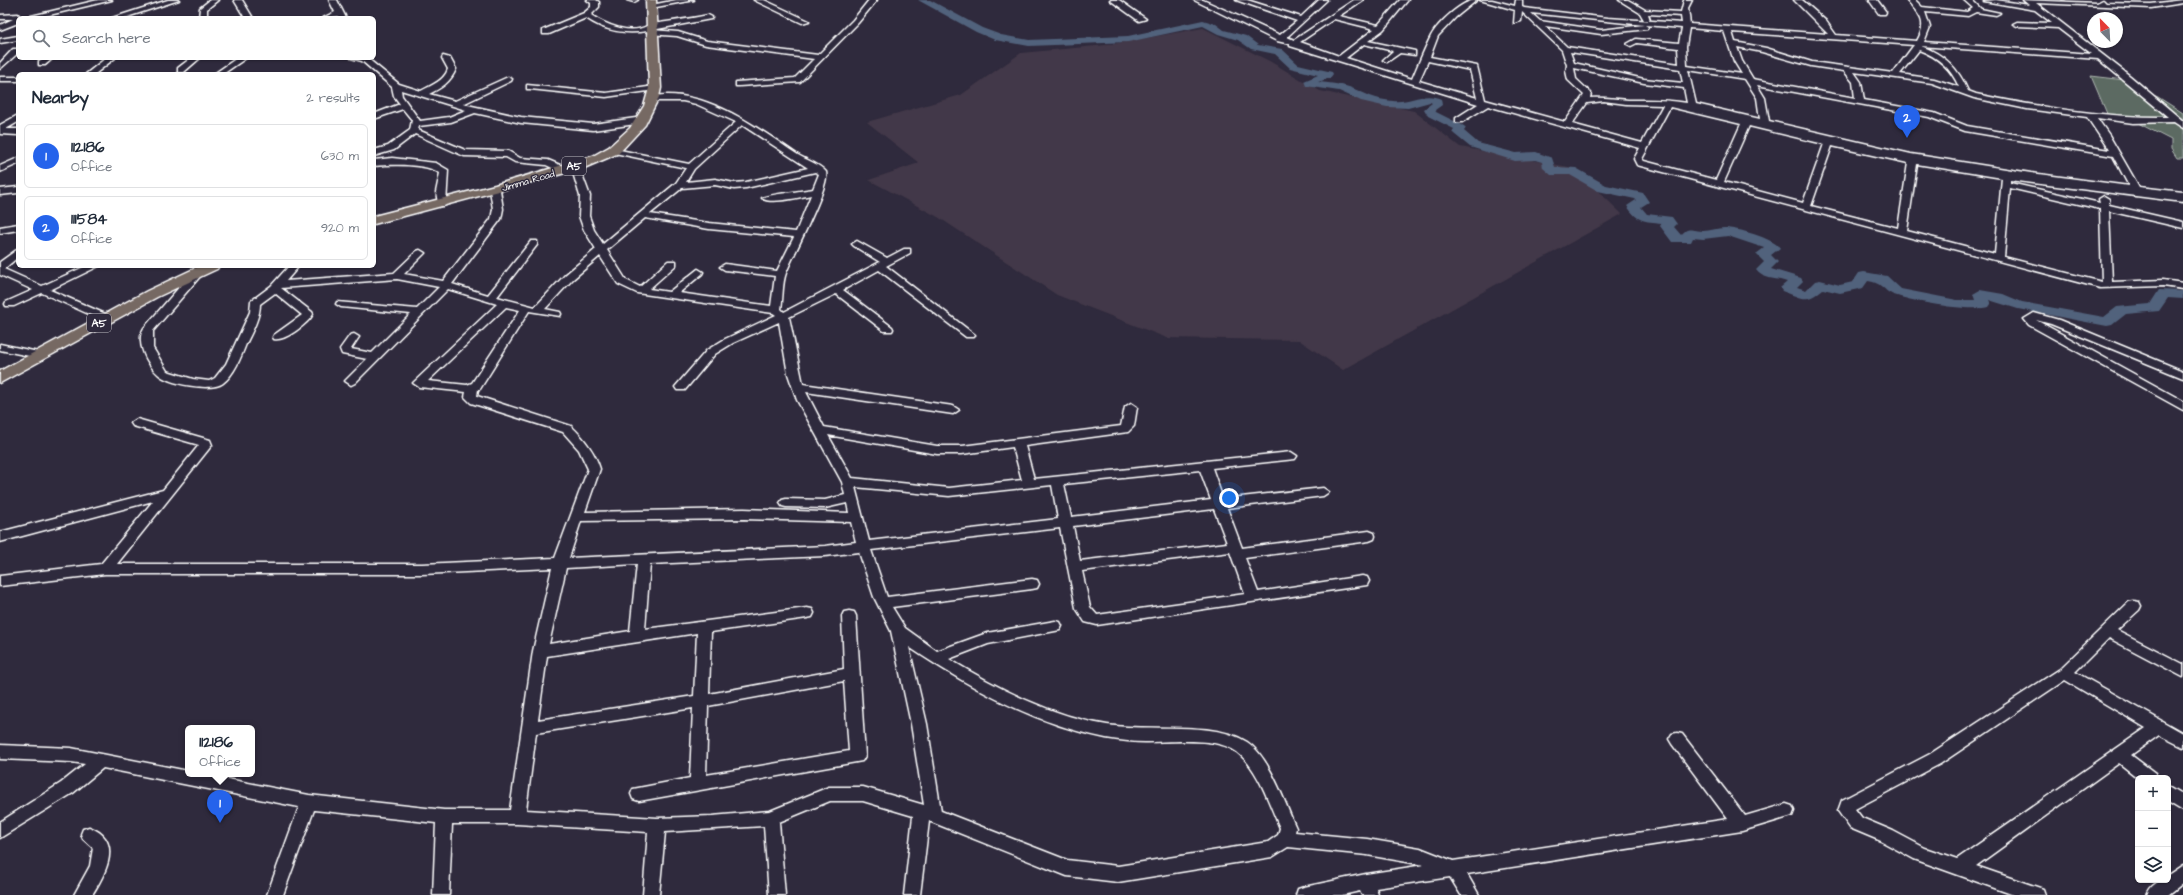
<!DOCTYPE html>
<html lang="en">
<head>
<meta charset="utf-8">
<style>
	body { margin:0; font-family:"Architects Daughter",sans-serif; background:#f6f6f7; color:#1f2937 }
	.controls { position:absolute; right:12px; bottom:12px; display:grid; overflow:hidden; border-radius:6px; box-shadow:0 1px 3px #0004 }
	.controls button { width:36px; height:36px; display:grid; place-items:center; padding:0; border:0; border-bottom:1px solid #e0e1e3; background:#fff; color:#1f2937; font:20px sans-serif }
	.compass { position:absolute; left:2087px; top:12px; width:36px; height:36px; border-radius:50%; background:#fff; box-shadow:0 1px 3px #0004; rotate:336deg }
	.you { position:absolute; left:1229px; top:498px; width:14px; height:14px; margin:-10px; border:3px solid #fff; border-radius:50%; background:#1a73e8; box-shadow:0 0 0 6px #1a73e833 }
	.badge { display:grid; place-items:center; width:26px; height:26px; border-radius:50%; background:#2563eb; color:#fff; font-size:13px; font-weight:700 }
	.pin { position:absolute; translate:-50% -33px; filter:drop-shadow(0 1px 2px #0008) }
	.pin::after { content:''; position:absolute; top:21px; width:14px; height:12px; background:inherit; clip-path:polygon(0 0,100% 0,50% 100%) }
	.popup { position:absolute; left:185px; top:725px; width:70px; height:52px; box-sizing:border-box; display:grid; place-content:center; border-radius:6px; background:#fff; filter:drop-shadow(0 1px 3px #0005); font-size:13px; white-space:nowrap; color:#747a83 }
	.popup b { font-size:15px; color:#1f2937 }
	.popup::after { content:''; position:absolute; left:50%; top:100%; margin-left:-8px; border:8px solid transparent; border-top-color:#fff }
	.list { margin:0; padding:0; list-style:none }
	h2 { display:flex; justify-content:space-between; align-items:center; height:52px; margin:0; padding:0 16px; font-size:17px }
	h2 small { font-size:13px; font-weight:400; color:#747a83 }
	.list li { display:grid; grid-template-columns:26px 1fr auto; gap:12px; align-items:center; box-sizing:border-box; height:64px; margin:0 8px 8px; padding:0 8px; border:1px solid #e0e1e3; border-radius:6px }
	.list b { display:block; font-size:15px; white-space:nowrap }
	.list p { margin:0; font-size:13px; white-space:nowrap; color:#747a83 }
	.list em { font-size:13px; font-style:normal; color:#747a83 }
	.icon { flex:none; width:22px; height:22px; fill:none; stroke:currentColor; stroke-width:2; stroke-linecap:round; stroke-linejoin:round }
	.map { position:relative; flex:none; width:2183px; height:895px; overflow:hidden }
	.search { position:absolute; background:#fff; box-shadow:0 1px 3px #0004; left:16px; top:16px; width:360px; height:44px; display:flex; align-items:center; gap:10px; box-sizing:border-box; padding:0 14px; border-radius:6px; color:#747a83; font-size:15px }
	.panel { position:absolute; background:#fff; box-shadow:0 1px 3px #0004; left:16px; top:72px; width:360px; height:196px; border-radius:6px }
	.map>svg:first-child { display:block }
	.built { fill:#433848 }
	.green { fill:#5b6b62; stroke:#adb5b0 }
	.lines { fill:none; stroke-linecap:round; stroke-linejoin:round }
	.river { fill:#51627c; fill-rule:evenodd }
	.minor-casing { stroke:#fff; stroke-width:3 }
	.highway-casing { stroke:#fff; stroke-width:3 }
	.minor { fill:#2f2a3d; fill-rule:evenodd }
	.highway { fill:#766964; fill-rule:evenodd }
	.labels { text-anchor:middle; stroke-width:3; stroke-linejoin:round; paint-order:stroke }
	.far-street-label { font-size:10px; fill:#fff; stroke:#2f2a3d }
	.shield { fill:#2f2a3d; stroke:#c1bfc5; stroke-width:1 }
	.shield-label { font-size:11px; font-weight:bold; fill:#fff }
</style>
</head>
<body>
<div class="map">
<svg width="2183" height="895" viewBox="0 0 2183 895">
	<rect width="100%" height="100%" fill="#2f2a3d"/>
	<filter id="ink" filterUnits="userSpaceOnUse"><feTurbulence type="fractalNoise" baseFrequency=".025" numOctaves="2"/><feDisplacementMap in="SourceGraphic" scale="8" xChannelSelector="R" yChannelSelector="G"/><feConvolveMatrix kernelMatrix="1 2 1 2 8 2 1 2 1" color-interpolation-filters="sRGB"/></filter>
	<g filter="url(#ink)">
		<polygon class="built" points="1203,28 1271,62 1320,91 1414,111 1460,147 1574,168 1622,214 1343,370 1299,340 1167,338 1057,295 938,217 869,180 919,163 867,122 961,95 1021,53 1107,45"/>
		<polygon class="green" points="2091,76 2125,80 2139,89 2158,97 2183,113 2183,158 2177,158 2171,149 2171,140 2136,122 2108,116"/>
		<g class="lines">
			<path class="river" d="M918 0H930L982 28 1001 35 1029 40 1128 36 1203 20 1216 24 1224 30 1246 36 1258 45 1282 49 1298 64 1332 72 1333 74 1330 78 1318 82C1329 83 1339 84 1349 87 1365 93 1375 100 1393 101 1410 103 1424 91 1441 99L1442 105 1435 110 1436 112 1464 126 1466 128 1464 131 1478 143 1516 153 1536 152 1552 158 1555 167 1576 168 1606 185 1643 193 1649 202 1641 207 1647 214 1672 217 1677 224 1674 227 1681 235C1689 226 1691 231 1703 231 1710 231 1717 228 1724 228 1737 228 1773 238 1780 248L1771 255 1778 262 1771 269 1801 278 1803 281 1797 287 1806 290 1815 281 1820 280 1840 285 1853 282 1859 273 1864 272 1887 276 1901 289 1957 300H1975L1973 294 1980 290 2003 294 2022 302 2104 317 2117 307 2150 304 2159 290 2183 291V299L2168 298 2159 311 2126 314 2112 325 2107 326 2018 309 1989 300 1991 304 1989 307C1969 312 1914 302 1894 295 1883 291 1883 283 1868 281L1863 288 1840 293 1823 289C1806 304 1802 298 1782 291L1780 288 1787 282C1777 278 1763 280 1756 270L1764 262 1756 254 1764 248 1728 236 1703 239 1693 238 1691 242H1672L1660 226 1662 223C1644 221 1638 222 1627 206L1636 200 1635 199 1598 191 1570 175H1551L1543 168 1542 162 1535 160 1515 161 1470 147 1454 134 1452 132 1454 129 1428 116 1424 109 1432 103 1430 102 1408 108 1387 107 1361 101 1339 91 1306 86 1304 81 1318 75 1290 68 1275 54 1251 49 1238 40 1218 34 1203 26 1128 42 1029 46 995 40 976 32Z"/>
			<defs>
				<g id="minor">
					<polygon points="98,0 112,0 37,18 23,18"/>
					<polygon points="168,0 179,0 124,18 112,18"/>
					<polygon points="210,0 218,0 207,9 207,18 199,18 200,8"/>
					<polygon points="234,0 242,0 253,18 245,18"/>
					<polygon points="329,0 337,0 346,18 338,18 338,16 323,18 335,12"/>
					<path d="M587 0H596L599 2V7L591 15C606 25 630 35 647 26 649 26 651 24 652 24 671 21 689 19 708 15L712 17 711 19 652 30 678 32 707 41 818 55 853 20 869 0H877L858 23 800 82 739 86H736V82L795 78 814 59 706 45 677 36 648 34V31C625 34 606 32 586 18L549 34H543V30L584 13 591 7V3Z"/>
					<polygon points="627,0 638,0 634,2"/>
					<polygon points="676,0 694,0 651,8 647,6"/>
					<polygon points="754,0 764,0 809,21 802,23"/>
					<polygon points="1110,0 1119,0 1146,19 1139,21"/>
					<path d="M1194 0H1203L1280 35 1297 21 1236 0H1247L1301 17 1319 0H1327L1287 37 1294 40 1354 0H1363L1339 16 1378 25 1400 0H1408L1383 30 1368 41 1415 51V55L1400 53 1387 62 1383 60 1393 51 1364 44 1346 58 1412 79C1418 65 1424 50 1431 36 1438 23 1462 0 1477 0L1456 17 1438 36 1430 57 1477 66 1485 100 1565 122 1584 95 1568 80 1566 71 1567 65 1562 50 1522 12 1521 21 1514 23 1515 10 1480 0H1492L1515 6 1516 0H1522V7L1524 8 1608 18 1682 23 1681 16 1648 14 1650 20H1644L1640 13 1619 0H1628L1645 10 1681 12 1684 0H1692L1688 8 1690 24 1828 34 1794 0H1802L1826 21 1836 35 1917 41C1928 21 1920 16 1907 0H1915L1922 7 1967 12 1973 8 1964 0H1972L1981 9 2000 13 1996 15 1976 12 1968 16 1925 12 1930 27 1924 42 2092 54 2058 28 2017 26 2013 24 2017 22 2052 23 2035 10 1984 1 1996 0 2029 5 2023 0 2097 3 2103 0 2106 3 2151 4 2183 0V3L2151 8 2036 3 2130 76 2183 121V128L2174 122 2133 123 2097 118 2109 135 2139 187 2183 192V202L2010 180V183L2100 203 2099 199 2104 196 2109 199V205L2183 222V228L2109 211 2112 282 2163 280 2183 283V289L2163 286 2100 288 1637 165 1634 159 1640 148 1488 106 1462 122H1456V118L1478 104 1290 46V44L1277 41ZM1531 13 1644 25 1601 30 1540 21ZM1334 19 1374 29 1339 56 1300 42ZM1645 25 1682 28 1679 43 1636 39 1627 44 1631 46 1637 43 1678 48 1679 64 1567 47 1545 26 1601 34 1647 29 1648 27ZM1689 28 1724 31 1734 61 1742 74 1687 66 1686 46ZM1732 32 1914 45 1893 73 1812 62 1766 48 1735 42ZM1921 46 2098 59 2168 117C2104 118 2039 107 1976 94L1968 91C1958 68 1945 55 1921 46ZM1737 47 1762 52 1811 66 1844 71 1853 82 1855 98 1753 79 1742 61ZM1919 50C1938 57 1951 68 1959 87L1934 79 1900 74ZM1570 52 1680 69 1683 83 1644 79 1574 63ZM1428 61 1470 70 1477 98 1419 81ZM1574 68 1644 83 1684 88 1687 103C1665 99 1649 100 1628 100 1615 99 1603 97 1590 98L1591 93 1576 79ZM1688 70 1745 79 1757 98 1760 119 1696 104ZM1854 72 1932 83 1974 98 2027 109 2087 117 2109 150 1967 126 1934 113 1864 100 1861 82ZM1757 85 1929 117 1965 131 2113 156 2129 186 2031 173 1911 154 1769 121 1765 98ZM1604 101 1626 104 1663 105 1642 143 1572 124 1587 103ZM1670 107 1741 124 1716 180 1644 161 1642 159ZM1749 126 1824 144 1803 203 1724 182ZM1832 146 1908 163 1898 228 1811 206ZM1917 164 2002 178 1995 254 1907 231ZM2010 188 2100 209 2102 282 2004 257Z"/>
					<polygon points="1869,0 1877,0 1886,12 1885,14 1879,14"/>
					<polygon points="18,14 20,18 18,18 18,23 0,30 0,25 13,19 0,19 0,15"/>
					<polygon points="18,36 18,40 0,43 0,39"/>
					<polygon points="13,49 18,49 18,53 0,69 0,63"/>
					<path d="M443 56 450 58 456 69C451 82 441 88 429 94L455 101 508 77 512 79 511 81 463 104 521 117 593 124 643 117 647 120 643 123 593 130 521 123 475 113 451 122 419 126 418 130 465 150 508 151 520 158 548 160 567 168V172H561L546 165 515 162 506 157 464 156 415 134 394 150 374 156V150L388 146 410 130 412 120 403 109 374 119V114L400 104 394 96 392 87 362 61 351 58H367L399 84 421 91C432 85 444 81 448 69L442 58ZM401 90 466 110 449 117 420 121 402 96Z"/>
					<polygon points="44,58 53,58 45,65 39,65 39,61"/>
					<polygon points="106,58 115,58 95,74 86,74"/>
					<polygon points="191,58 200,58 184,72 178,72 178,68"/>
					<polygon points="237,58 246,58 223,74 214,74"/>
					<rect x="0" y="77" width="18" height="4"/>
					<polygon points="527,85 606,93 655,86 659,88 655,90 606,97 530,89 527,89"/>
					<path d="M650 97C701 85 758 128 798 155 806 160 820 164 826 172 830 186 793 255 786 273 782 283 783 298 781 309L784 312 880 262 854 246 852 244 857 241 887 258 904 249H910V253L886 266 975 335 974 337H966L879 270 843 290 892 327 893 329 892 331H884L836 294 789 317 803 384 953 406 959 410 953 414 806 392 824 427 937 446H962L1121 426 1125 407 1131 403 1137 407 1134 426 1128 432 1025 446 1034 479 1291 452 1297 456 1295 459 1212 468 1223 499 1323 488 1329 492 1323 496 1227 508 1242 548 1369 531 1374 533 1375 536 1374 539 1369 541 1245 558 1258 592 1362 576 1367 577 1369 581 1367 585 1097 625 1085 622 1076 608 1060 528 871 550 887 597 1032 579 1037 580 1039 584 1037 588 1032 589 892 607 905 628 937 651 987 633 1055 621 1060 622 1062 626 1060 630 1055 631 988 644 949 659C997 688 1051 716 1107 725 1148 732 1213 720 1247 742 1270 757 1285 804 1296 828L1295 832 1367 839 1420 848 1453 861 1728 819 1672 744 1669 739 1672 734 1677 733 1682 734 1745 816 1786 804 1792 806 1794 811 1792 816 1742 831 1467 874 1479 895H1461L1450 877 1376 888 1378 895H1362L1360 891 1342 895H1296L1298 889 1304 887 1366 874 1424 865 1367 855 1288 847 1272 857 1118 882 1067 876 929 821 920 895H904L913 816 863 801H830L779 822 785 895H769L764 826 665 832 659 895H643L648 832 517 824H452L449 895H433L436 823 314 810 283 895H267L299 807 103 768 73 793 0 838V822L61 783 85 764 71 762 0 759V745L71 748 188 771V774H202L309 795 444 810H510L533 651 552 568 422 574H105L0 586V576L101 564 153 501 0 542V532L163 490 199 445 133 426 131 423 137 419 210 440 212 445 117 564H422L555 558 588 469 579 450 563 432 471 403 465 397 466 392 419 387 413 383 497 304 448 289 355 383 351 385 345 381 367 359 342 354 340 349 350 335 354 334 359 337 351 349 372 353 411 314 341 307 336 304 337 302 417 309 439 287 397 279 281 288 312 312 313 314C309 323 284 342 274 339L273 337 274 335 302 315 275 293 260 304C260 317 252 332 246 344 241 357 234 375 223 383 211 392 168 384 158 374 147 364 135 342 144 328L194 270 195 266H205L203 273 153 331V348L167 371 193 379 209 381 215 378 226 364 250 312 251 301 271 286 289 266H299L286 281 394 273 417 251 420 250 425 253 404 274 443 281 491 219 493 209 490 190 495 187 500 190 503 209 501 219 452 284 488 295 531 241H537V245L497 297 535 307 565 275 596 249 584 230 579 216 580 196 571 166 572 164 575 163 579 166 590 196 589 216 594 230 603 244 676 183 686 168 610 152V148L689 164 736 122 696 104 683 101H650ZM742 125 808 168 746 182 734 183 715 179 686 182 694 169ZM815 172 819 174 813 189C804 191 765 195 762 198 770 205 801 197 811 195L796 232 709 223 650 214 682 188 715 185 734 189 746 188ZM645 218 709 229 794 237 777 271 725 264 720 267 725 270 775 276 771 306 679 293 702 274 703 272 698 269 669 292 649 289 676 265V261H668L640 287 626 280 607 250ZM600 256 618 284 637 293 773 313 776 315 725 339 707 350 675 387 677 390H685L715 354 733 343 779 322 788 374 797 400 842 482 845 495 825 500 786 499 782 500 780 503 782 506 786 507 825 508 847 503 849 513 744 509 585 512 600 469C595 452 584 438 571 426L477 396 478 389H480L529 311 560 316 561 314 560 312 545 309 573 279ZM506 307 520 310 472 383 467 385 428 381ZM828 435 937 454H962L1013 447 1022 480 949 488 852 478ZM1200 470 1211 500 1071 517 1064 484ZM1052 485 1058 519 869 541 855 487 949 496ZM1214 509 1227 543 1080 561 1073 526ZM744 519 851 522 856 542 825 546 569 558 581 521ZM859 552 874 597 891 631 911 724 924 805 863 787H829L770 811 712 816 657 818 526 810 536 733 693 708 690 778 633 789 631 794 633 799 639 801 862 761 865 756 856 616 854 612 849 611 844 612 842 616 844 669 709 694 711 632 807 618 812 617 814 613 812 609 807 608 645 629 650 564 825 556ZM1230 552 1245 594 1097 615 1090 607 1082 571ZM637 564 630 631 549 644 566 568ZM697 633 694 696 538 720 547 656ZM909 647C969 687 1034 724 1106 738 1118 740 1132 742 1145 742 1171 742 1216 736 1237 752 1259 769 1269 804 1280 828L1278 835 1268 842 1118 866 1067 860 941 811 927 724ZM844 681 849 751 706 775 708 706Z"/>
					<polygon points="18,115 18,122 6,129 18,129 18,135 0,134 0,125"/>
					<polygon points="18,158 18,164 0,172 0,166"/>
					<path d="M392 158 436 163 448 170 446 205 443 206 438 203 436 192 440 173C425 163 392 164 374 166V160Z"/>
					<polygon points="18,187 18,193 0,195 0,189"/>
					<polygon points="18,224 18,230 0,233 0,227"/>
					<polygon points="18,249 18,257 4,269 42,286 86,266 99,266 50,290 110,316 111,318 110,320 102,320 42,293 14,306 6,306 5,304 6,302 33,290 0,275 0,262"/>
					<polygon points="2034,313 2059,320 2183,371 2183,378 2051,324 2036,320 2183,401 2183,410 2029,325 2024,319"/>
					<polygon points="0,344 43,353 44,355 39,358 0,350"/>
					<path d="M2134 601 2139 602 2141 606 2139 610 2117 630 2183 664V677L2109 638 2075 672 2183 733V747L2159 735 2131 755 2155 773 2157 778H2138L2119 763 1976 866 2043 889 2045 895H2014L1914 859 1881 841 1850 828 1838 811 1842 800 1930 754 2060 669 2129 602ZM2065 680 2146 728 1957 859 1925 848 1893 831 1862 818 1855 809 1940 764Z"/>
					<polygon points="2168,786 2183,795 2183,811 2168,802"/>
					<path d="M89 827C124 840 106 873 92 895H74L90 866 93 848 83 839 81 834 83 829Z"/>
					<path d="M2183 865V883L2168 895H2147C2150 886 2158 880 2168 880V875Z"/>
				</g>
				<g id="highway">
					<polygon points="646,0 656,0 661,88 659,97 645,125 619,153 584,168 374,224 374,216 495,185 593,156 609,147 630,128 644,106 649,88"/>
					<polygon points="200,266 219,266 217,269 157,297 0,383 0,371 147,291"/>
				</g>
			</defs>
			<use href="#minor" class="minor-casing"/>
			<use href="#highway" class="highway-casing"/>
			<use href="#minor" class="minor"/>
			<use href="#highway" class="highway"/>
		</g>
	</g>
	<g class="labels">
		<g class="far-street-label">
			<text transform="translate(528 180) rotate(-16)" y="4">Jimma Road</text>
		</g>
		<g class="shield">
			<rect x="562" y="157" width="24" height="18" rx="3"/>
			<rect x="87" y="314" width="24" height="18" rx="3"/>
		</g>
		<g class="shield-label">
			<text x="574" y="170">A5</text>
			<text x="99" y="327">A5</text>
		</g>
	</g>
</svg>
<div class="controls">
<button>+</button>
<button>−</button>
<button><svg class="icon" aria-label="layers" viewBox="0 0 24 24"><path d="M12 4l9 5-9 5-9-5zM3 14l9 5 9-5"/></svg></button>
</div>
<svg class="compass" viewBox="-18 -18 36 36"><path d="M0-13l5 13h-10z" fill="#e53935"/><path d="M0 13l5-13h-10z" fill="#747a83"/></svg>
<div class="you"></div>
<div class="pin badge" style="left:220px;top:823px">1</div>
<div class="popup"><b>112186</b>Office</div>
<div class="pin badge" style="left:1907px;top:138px">2</div>
<div class="search"><svg class="icon" aria-label="search" viewBox="0 0 24 24"><circle cx="10" cy="10" r="6"/><path d="M15 15l6 6"/></svg>Search here</div>
<section class="panel">
<h2>Nearby<small>2 results</small></h2>
<ul class="list">
<li><span class="badge">1</span><div><b>112186</b><p>Office</p></div><em>630 m</em></li>
<li><span class="badge">2</span><div><b>111584</b><p>Office</p></div><em>920 m</em></li>
</ul>
</section>
</div>
</body>
</html>
